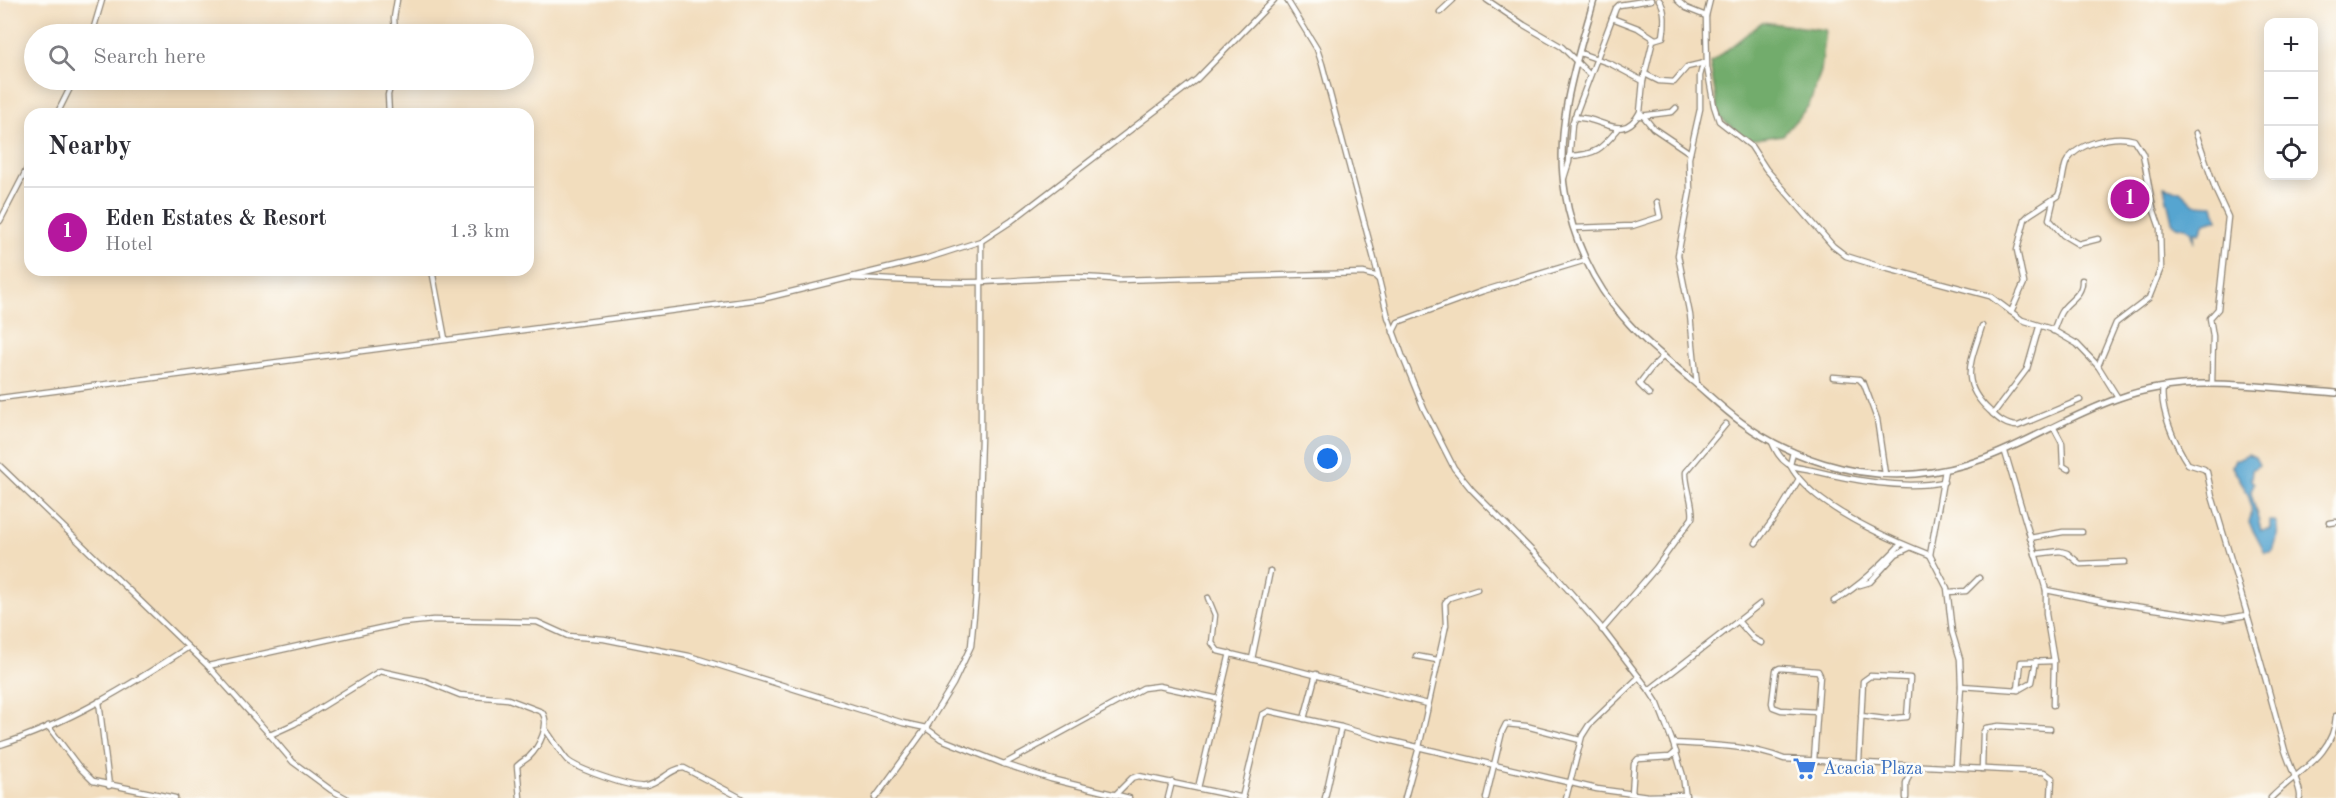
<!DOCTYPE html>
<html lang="en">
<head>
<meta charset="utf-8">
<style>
	body { margin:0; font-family:"Old Standard TT",serif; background:#f7f7f7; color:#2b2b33 }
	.controls { position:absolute; right:18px; top:18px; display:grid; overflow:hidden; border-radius:12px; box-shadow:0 3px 15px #0003 }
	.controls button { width:54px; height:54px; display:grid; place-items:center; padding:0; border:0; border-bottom:2px solid #e1e1e2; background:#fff; color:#2b2b33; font:30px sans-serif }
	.you { position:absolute; left:1328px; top:459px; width:21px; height:21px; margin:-15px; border:4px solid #fff; border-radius:50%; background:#1a73e8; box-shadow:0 0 0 9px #1a73e833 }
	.badge { display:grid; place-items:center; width:39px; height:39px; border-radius:50%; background:#b5179e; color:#fff; font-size:20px; font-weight:700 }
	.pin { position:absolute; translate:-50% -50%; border:3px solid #fff; box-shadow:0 2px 6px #0006 }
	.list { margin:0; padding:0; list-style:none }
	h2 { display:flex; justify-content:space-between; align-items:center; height:78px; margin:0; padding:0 24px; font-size:26px }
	h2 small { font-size:20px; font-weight:400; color:#7c7c81 }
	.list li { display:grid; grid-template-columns:39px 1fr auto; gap:18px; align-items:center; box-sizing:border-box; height:90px; padding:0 24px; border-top:2px solid #e1e1e2 }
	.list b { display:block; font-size:22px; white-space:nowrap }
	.list p { margin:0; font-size:20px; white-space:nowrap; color:#7c7c81 }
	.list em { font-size:20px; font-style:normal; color:#7c7c81 }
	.icon { flex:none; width:33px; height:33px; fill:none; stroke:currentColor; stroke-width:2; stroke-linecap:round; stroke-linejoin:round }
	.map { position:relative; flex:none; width:2336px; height:798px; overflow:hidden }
	.search { position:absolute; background:#fff; box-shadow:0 3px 15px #0003; left:24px; top:24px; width:510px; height:66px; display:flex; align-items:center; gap:15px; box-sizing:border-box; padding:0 21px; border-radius:33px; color:#7c7c81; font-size:22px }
	.panel { position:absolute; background:#fff; box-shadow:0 3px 15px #0003; left:24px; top:108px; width:510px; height:168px; border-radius:18px }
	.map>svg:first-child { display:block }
	.forest { fill:#72ac6c; stroke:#4e6c4c; stroke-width:1.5 }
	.water { fill:#56a5d0; stroke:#40687e; stroke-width:1.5 }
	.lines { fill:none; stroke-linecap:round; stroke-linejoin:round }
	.minor-casing { stroke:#8e8474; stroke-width:7 }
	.major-casing { stroke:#8e8474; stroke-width:8 }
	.minor { stroke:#fff; stroke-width:4.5 }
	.major { stroke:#fff; stroke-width:5 }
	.labels { text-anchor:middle; stroke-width:5; stroke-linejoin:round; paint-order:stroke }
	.shop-label { font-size:18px; fill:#366cbe; stroke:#fdfcf7; text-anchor:start }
</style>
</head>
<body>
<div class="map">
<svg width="2336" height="798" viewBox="0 0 2336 798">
	<rect width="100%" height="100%" fill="#fdfcf7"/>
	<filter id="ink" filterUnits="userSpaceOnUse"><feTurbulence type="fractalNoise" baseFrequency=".0167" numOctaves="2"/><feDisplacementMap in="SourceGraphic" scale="12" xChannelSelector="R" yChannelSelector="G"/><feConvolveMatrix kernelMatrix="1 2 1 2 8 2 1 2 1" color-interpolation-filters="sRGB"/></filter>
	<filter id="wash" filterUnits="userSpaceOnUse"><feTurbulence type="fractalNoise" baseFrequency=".008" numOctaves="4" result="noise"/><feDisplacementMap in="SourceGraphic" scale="24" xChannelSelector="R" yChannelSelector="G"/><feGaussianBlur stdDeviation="1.35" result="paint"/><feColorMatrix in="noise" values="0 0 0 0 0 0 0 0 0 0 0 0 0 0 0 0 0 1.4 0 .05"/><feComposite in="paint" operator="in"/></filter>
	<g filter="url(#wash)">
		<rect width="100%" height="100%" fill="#f2ddbd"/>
		<polygon class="forest" points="1762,22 1826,30 1821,71 1809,105 1783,135 1749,140 1719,117 1710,63"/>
		<g class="water">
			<polygon points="2164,187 2180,191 2194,204 2214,205 2218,219 2205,223 2200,233 2195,232 2194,243 2192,232 2186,228 2176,226 2172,221"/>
			<path d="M2248 454 2255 457 2259 465 2252 470 2251 480 2254 483 2251 493 2261 530 2270 529V521H2275C2280 530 2277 541 2273 551L2265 553 2249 523C2257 503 2243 484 2232 467L2235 460Z"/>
		</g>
	</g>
	<g filter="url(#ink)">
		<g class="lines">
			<defs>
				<g id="minor">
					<polyline points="1287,0 1317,49 1322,64 1379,278"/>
					<polyline points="1487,0 1524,25 1562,47 1590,75"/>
					<path d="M1659 0C1666 8 1665 27 1663 37L1653 40 1643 81 1640 112 1653 128 1690 153"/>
					<polyline points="1677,0 1686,8 1706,16"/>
					<polyline points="1710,0 1706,16 1707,67 1714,106 1719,121 1751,146 1766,169 1833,246 1846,256 1881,267 1990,296 2022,320 2051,329 2077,344 2098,366 2118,398"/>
					<polyline points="1440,12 1453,0"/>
					<polyline points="1612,18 1638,28 1655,39"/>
					<polyline points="92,34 102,0"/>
					<polyline points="395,34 394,18 397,0"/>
					<polyline points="1580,53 1611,64 1643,81"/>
					<polyline points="1645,74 1659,81 1674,82 1687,67 1704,63"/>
					<polyline points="57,114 74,80"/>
					<polyline points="389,114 388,95 392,80"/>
					<polyline points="1640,116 1672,112 1676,108"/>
					<path d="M1574 117C1579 118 1584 118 1588 119 1610 125 1626 138 1640 112"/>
					<polyline points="2196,133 2216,191 2228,217 2218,309 2210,318 2213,336 2212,384"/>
					<path d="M1569 156C1597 155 1602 148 1619 128"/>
					<polyline points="1564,178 1569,162 1572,124 1616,8 1619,5 1651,0"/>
					<polyline points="2053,202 2049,219 2063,235 2078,244 2098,239"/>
					<polyline points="0,221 30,163"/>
					<polyline points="1574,228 1632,226 1660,217 1657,202"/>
					<polyline points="432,270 445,339"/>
					<path d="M852 278C895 280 938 283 981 282 1027 281 1073 273 1118 280L1363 273 1375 276 1379 280 1388 317 1402 355 1424 409 1454 468 1472 490 1548 567 1600 626 1649 690 1658 704 1673 743 1683 776 1686 798"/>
					<path d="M2011 312 2024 283 2017 250 2025 219 2029 215 2058 196C2063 185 2062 174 2066 163 2076 143 2114 134 2134 140L2143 154 2153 208 2160 228 2161 268 2149 298 2116 323 2098 366"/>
					<path d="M1982 326C1971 362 1958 382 1990 411 1998 419 2006 426 2018 426L2080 400"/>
					<path d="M2053 331C2056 324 2058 317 2061 312 2068 300 2083 296 2082 280"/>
					<polyline points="1393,332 1398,322 1483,291 1586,260"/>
					<polyline points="1833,377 1859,379 1864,384 1877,419 1885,474"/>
					<polyline points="1697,385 1690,315 1678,255 1690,191 1689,158 1700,109 1700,76 1703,64"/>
					<path d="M2163 387C2159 409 2176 446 2188 464L2204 469 2207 472 2212 496C2237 579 2262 663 2284 747 2287 760 2302 789 2300 798"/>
					<path d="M1649 394 1639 384C1647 374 1653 364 1664 356"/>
					<polyline points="0,398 762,299 925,259 981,241 1010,222 1197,79 1274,0"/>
					<polyline points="1993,414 2027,369 2039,327"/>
					<polyline points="2054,428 2062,443 2063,466 2068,469"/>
					<path d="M1772 442C1776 451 1780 459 1788 464 1794 468 1804 468 1811 470 1852 480 1902 490 1944 482"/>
					<path d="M1793 452 1790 465C1811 506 1889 539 1930 555"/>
					<polyline points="2005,452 2046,590 2046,614 2054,661 2053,705"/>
					<polyline points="0,466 208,666 270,735"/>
					<polyline points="1945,470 1930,555 1947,588 1952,632 1960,659 1961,686 1956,767"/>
					<polyline points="2330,523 2336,522"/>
					<polyline points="2030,538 2063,532 2082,532"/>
					<polyline points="1756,543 1781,509 1799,479"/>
					<polyline points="2035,554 2060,551 2067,553 2080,564 2125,562"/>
					<polyline points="1860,585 1870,582 1896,554 1909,548"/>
					<polyline points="2046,590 2106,602 2224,619 2247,615"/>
					<polyline points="1948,592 1966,591 1979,578"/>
					<path d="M1208 598 1215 615 1212 643 1218 651C1288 667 1358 687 1428 704"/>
					<path d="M1834 601C1860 586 1880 566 1901 544"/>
					<polyline points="1738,621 1754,639 1762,643"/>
					<path d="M1602 630 1656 568 1692 518C1695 508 1685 485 1686 472L1726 424"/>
					<polyline points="1416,656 1437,660"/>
					<polyline points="1252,659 1270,571"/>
					<polyline points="208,666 403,623 433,620 537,622 568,636 604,639 689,656 903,723 926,728 941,739 1004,764 1051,779 1129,798"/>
					<polyline points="1961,686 2018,690 2032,682 2036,661"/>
					<polyline points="1649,690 1760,604"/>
					<polyline points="2018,690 2021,662 2054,661"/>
					<polyline points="99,701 109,786"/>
					<polyline points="1304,719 1316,674"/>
					<polyline points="48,726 79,767 93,781 175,798"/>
					<path d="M545 729C553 739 559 751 567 760 577 769 633 789 646 786 660 784 670 768 684 768L741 798"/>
					<path d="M1673 743C1711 745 1748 745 1784 759L2044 772 2052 778 2051 798"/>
					<path d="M0 745C67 724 129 686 187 648"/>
					<polyline points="1814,760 1820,675 1818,671 1780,668 1776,670 1772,703 1773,707 1781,710 1817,712"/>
					<polyline points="1859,761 1863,681 1870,676 1910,678 1907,717 1885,719 1861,716"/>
					<polyline points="1004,764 1143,688 1159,686 1219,699"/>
					<polyline points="1982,769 1983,733 1986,728 1999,726 2050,729"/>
					<polyline points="1198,788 1230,653"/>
					<polyline points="1632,794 1634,764 1638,759 1670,757 1676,752"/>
					<polyline points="1115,795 1132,778 1139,776 1244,798"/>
					<path d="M346 798 331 790 293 762 270 735 294 724 380 671 425 681 460 695 508 699 542 712C551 724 539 747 529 757 525 760 521 762 517 766L520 798"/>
					<polyline points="875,798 926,728 953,684 971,646 976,594 981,438 981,241"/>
					<polyline points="1168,798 1172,782"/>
					<polyline points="1242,798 1262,715 1269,711 1341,727 1379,738 1597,789 1648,796 1686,795"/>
					<polyline points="1325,798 1341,727"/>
					<polyline points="1405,798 1419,747 1443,639 1446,625 1445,603 1449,598 1477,589"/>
					<polyline points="1486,798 1502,732 1506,724 1526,726 1580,740"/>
					<polyline points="1566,798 1582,736 1589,725 1639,677"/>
					<polyline points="1906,798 1906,783 1913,765"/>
					<path d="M2271 798C2296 772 2334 756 2336 716"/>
				</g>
				<path id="major" d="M1594 0C1576 62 1554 127 1565 192 1572 237 1593 284 1624 318 1643 341 1667 359 1690 379 1707 393 1723 409 1741 422 1790 458 1855 479 1915 474 1998 467 2045 424 2119 398 2188 373 2265 388 2336 393"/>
			</defs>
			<use href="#minor" class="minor-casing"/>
			<use href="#major" class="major-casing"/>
			<use href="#minor" class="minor"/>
			<use href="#major" class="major"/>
		</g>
	</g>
	<defs>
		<symbol id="supermarket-bare" viewBox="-9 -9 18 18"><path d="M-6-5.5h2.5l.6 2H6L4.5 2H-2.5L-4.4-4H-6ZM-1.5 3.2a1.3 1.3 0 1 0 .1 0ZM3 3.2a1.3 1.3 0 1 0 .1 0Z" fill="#3f7fe0" stroke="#fdfcf7" stroke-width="2.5" paint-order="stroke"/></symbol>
	</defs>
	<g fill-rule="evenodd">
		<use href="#supermarket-bare" x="1788" y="752" width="33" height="33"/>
	</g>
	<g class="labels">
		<g class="shop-label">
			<text x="1823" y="774">Acacia Plaza</text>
		</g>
	</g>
</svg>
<div class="controls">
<button>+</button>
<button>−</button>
<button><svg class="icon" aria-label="locate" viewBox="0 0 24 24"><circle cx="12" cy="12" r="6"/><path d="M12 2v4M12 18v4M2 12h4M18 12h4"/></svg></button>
</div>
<div class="you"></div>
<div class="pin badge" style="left:2130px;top:199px">1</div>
<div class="search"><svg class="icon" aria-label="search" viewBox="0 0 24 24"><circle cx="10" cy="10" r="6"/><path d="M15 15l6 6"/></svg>Search here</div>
<section class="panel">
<h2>Nearby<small></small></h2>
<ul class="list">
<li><span class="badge">1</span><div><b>Eden Estates &amp; Resort</b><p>Hotel</p></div><em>1.3 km</em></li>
</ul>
</section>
</div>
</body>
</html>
